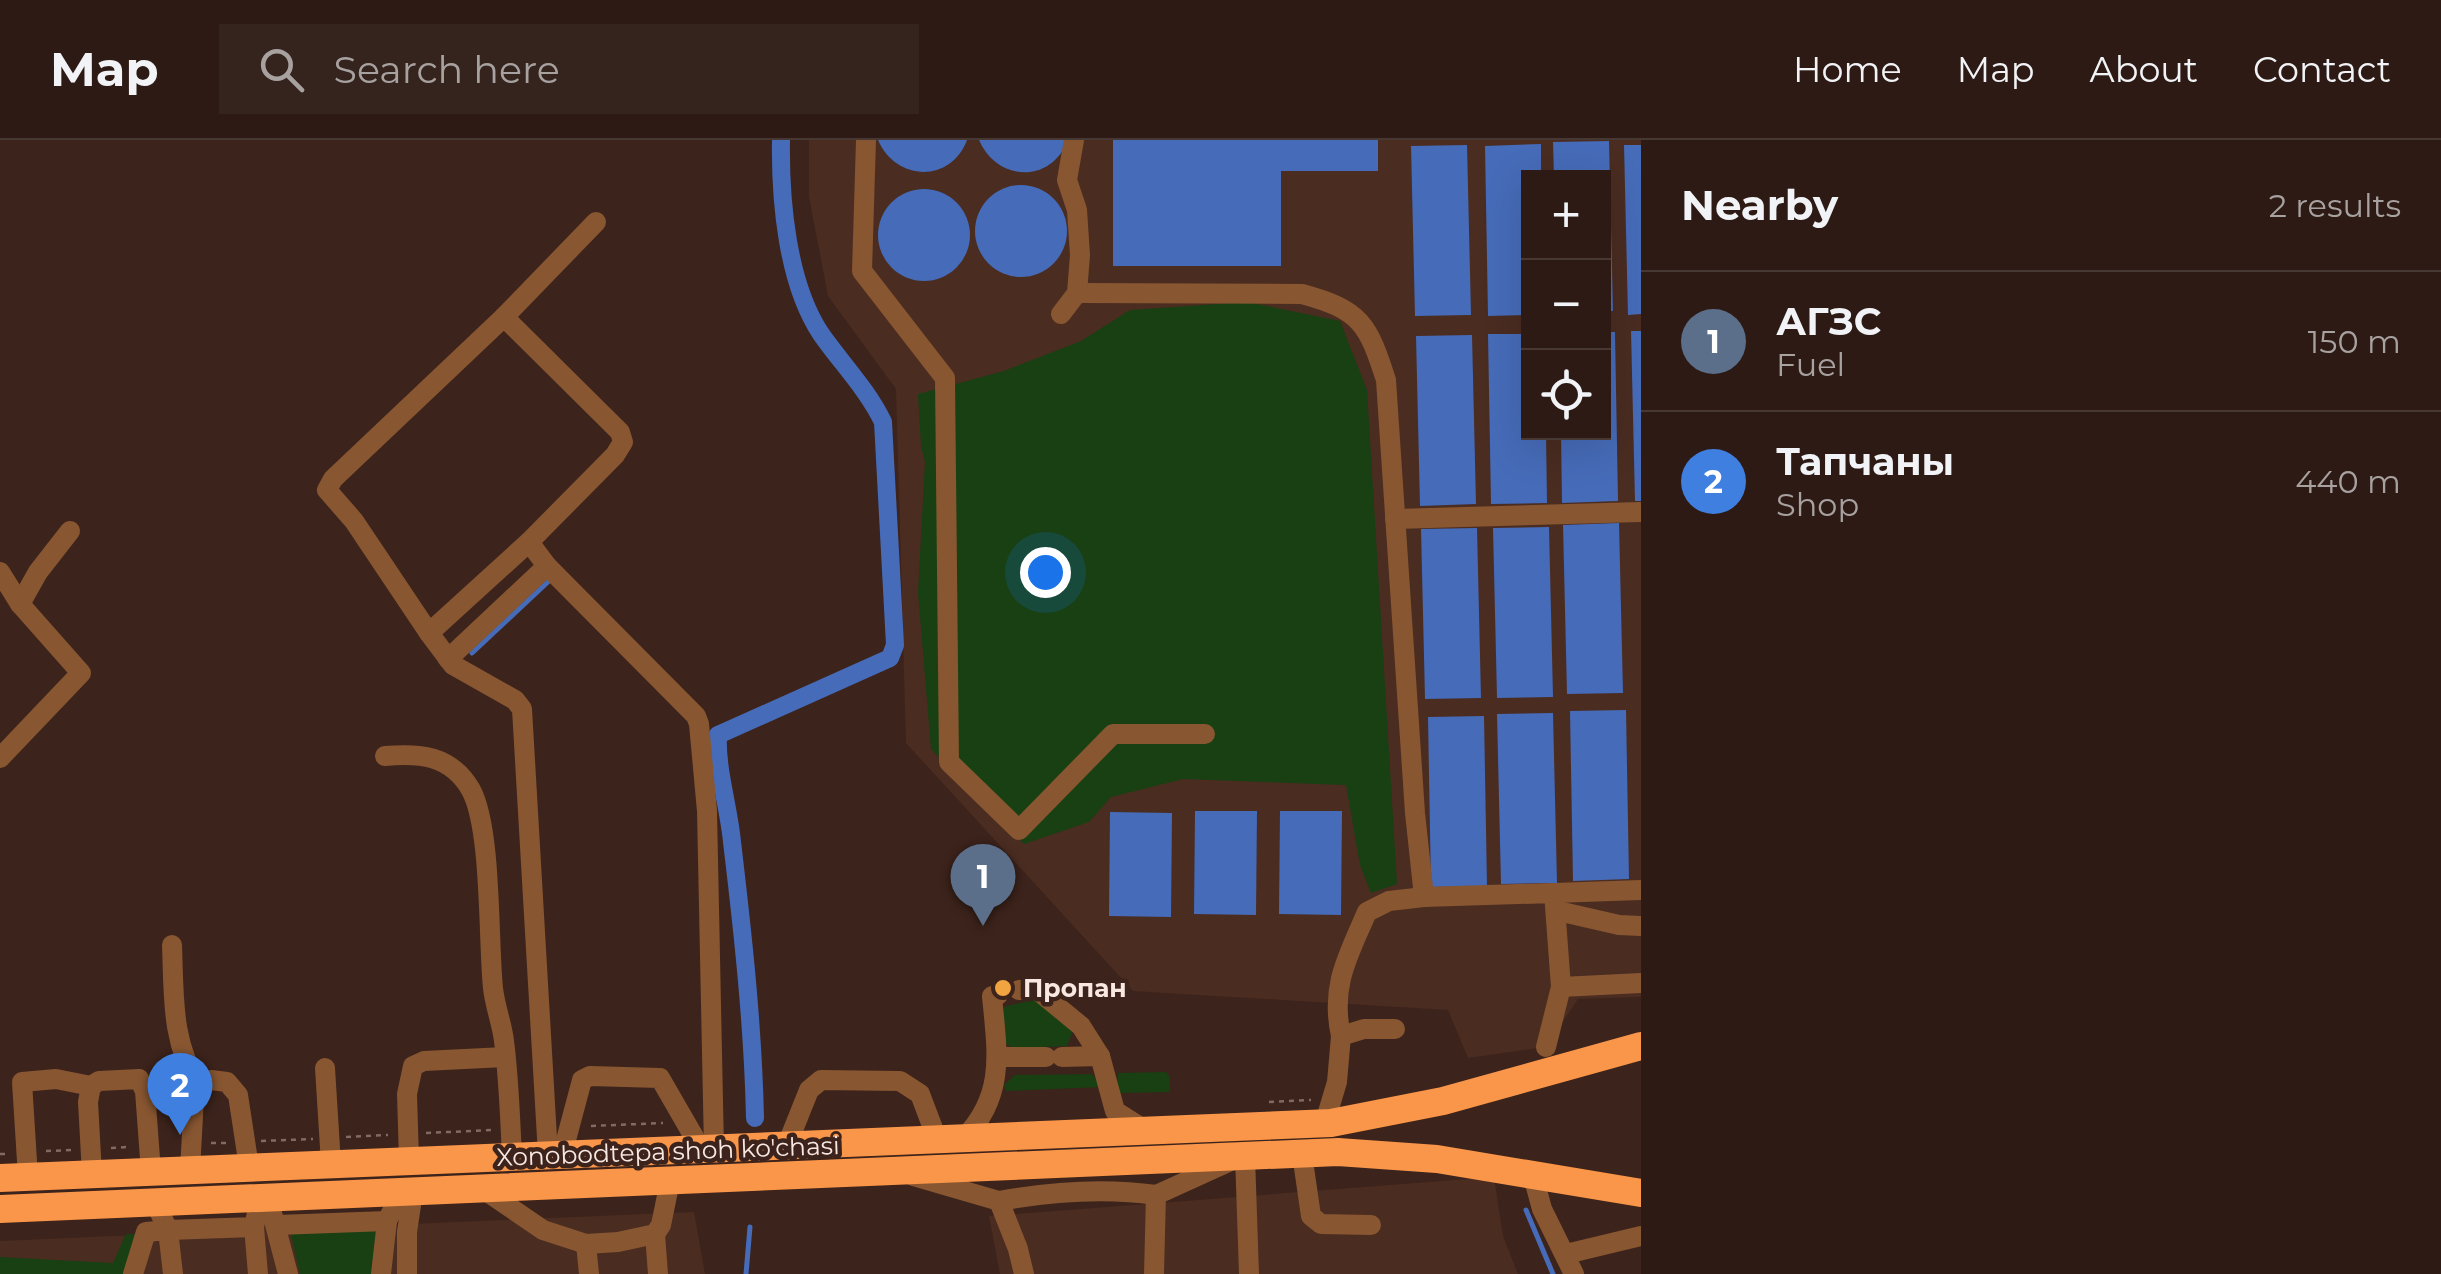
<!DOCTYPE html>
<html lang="en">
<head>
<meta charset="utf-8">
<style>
	body { margin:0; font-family:Montserrat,sans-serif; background:#35231d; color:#f1f3f6 }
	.controls { position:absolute; right:30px; top:30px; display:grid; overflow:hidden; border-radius:0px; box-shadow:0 10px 40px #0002 }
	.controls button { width:90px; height:90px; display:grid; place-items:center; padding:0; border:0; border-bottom:2px solid #483834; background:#2d1a14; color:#f1f3f6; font:50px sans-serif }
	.you { position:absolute; left:1045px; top:432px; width:35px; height:35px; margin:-25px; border:8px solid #fff; border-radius:50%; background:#1a73e8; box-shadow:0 0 0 15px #1a73e833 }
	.badge { display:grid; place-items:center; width:65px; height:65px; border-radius:50%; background:#f1a540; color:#fff; font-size:32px; font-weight:700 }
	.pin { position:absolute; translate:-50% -82px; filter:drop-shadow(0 2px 5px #0008) }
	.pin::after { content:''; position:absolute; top:52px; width:35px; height:30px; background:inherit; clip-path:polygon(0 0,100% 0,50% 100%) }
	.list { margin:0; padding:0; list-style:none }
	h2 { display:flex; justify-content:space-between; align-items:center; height:130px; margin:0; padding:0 40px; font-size:42px }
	h2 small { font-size:32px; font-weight:400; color:#a7a1a0 }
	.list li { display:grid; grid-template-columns:65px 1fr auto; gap:30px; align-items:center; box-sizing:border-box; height:140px; padding:0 40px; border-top:2px solid #483834 }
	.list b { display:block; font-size:38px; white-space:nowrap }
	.list p { margin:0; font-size:32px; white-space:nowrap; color:#a7a1a0 }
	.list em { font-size:32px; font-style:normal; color:#a7a1a0 }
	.icon { flex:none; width:55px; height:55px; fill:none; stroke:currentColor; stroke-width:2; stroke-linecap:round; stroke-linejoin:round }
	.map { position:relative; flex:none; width:1641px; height:1134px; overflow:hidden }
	header { display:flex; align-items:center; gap:60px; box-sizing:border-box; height:140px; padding:0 50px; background:#2d1a14; border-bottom:2px solid #483834 }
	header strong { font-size:48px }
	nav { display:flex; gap:55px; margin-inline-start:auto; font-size:35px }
	.search { width:700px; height:90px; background:#35231d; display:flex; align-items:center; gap:25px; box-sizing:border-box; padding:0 35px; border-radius:0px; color:#a7a1a0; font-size:38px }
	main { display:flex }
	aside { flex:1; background:#2d1a14 }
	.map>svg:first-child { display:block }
	.built { fill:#4a2c21; fill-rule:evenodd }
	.green { fill:#184012 }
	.water { fill:#466bb8 }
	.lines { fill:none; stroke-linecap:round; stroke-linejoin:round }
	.stream { stroke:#466bb8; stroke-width:5 }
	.canal { stroke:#466bb8; stroke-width:18 }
	.path { stroke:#816b64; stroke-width:2.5; stroke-dasharray:5 5; stroke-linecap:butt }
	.minor { stroke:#885631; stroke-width:20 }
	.highway { stroke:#fa9649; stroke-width:28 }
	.poi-dot { fill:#f1a540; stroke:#3c231b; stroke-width:4 }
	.labels { text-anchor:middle; stroke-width:9; stroke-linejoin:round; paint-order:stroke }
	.poi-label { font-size:25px; font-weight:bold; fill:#f9e8e2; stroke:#3c231b; text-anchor:start }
	.street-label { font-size:25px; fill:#f9e8e2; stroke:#3c231b }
</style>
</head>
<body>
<header>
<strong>Map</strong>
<div class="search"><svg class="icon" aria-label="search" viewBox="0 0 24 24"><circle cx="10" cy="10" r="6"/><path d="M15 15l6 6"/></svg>Search here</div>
<nav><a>Home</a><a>Map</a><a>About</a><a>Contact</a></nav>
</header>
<main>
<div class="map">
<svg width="1641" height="1134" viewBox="0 0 1641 1134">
	<rect width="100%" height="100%" fill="#3c231b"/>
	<g class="built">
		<path d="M809 0H1641V857L1578 859 1546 907 1468 918 1448 870 1133 851 906 603 896 249 828 156 809 57ZM1528 38H1604V292H1528Z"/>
		<polygon points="1494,1037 1503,1096 1518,1134 1000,1134 989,1076"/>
		<polygon points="694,1072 705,1134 0,1134 0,1101 160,1094 264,1081 267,1090"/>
	</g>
	<g class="green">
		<polygon points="1247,162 1340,181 1367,250 1397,744 1371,753 1360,725 1346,645 1183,639 1111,657 1089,682 1024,704 931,609 918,453 925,322 921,306 918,254 1004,231 1081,201 1130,170"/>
		<polygon points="1043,858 1073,891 1067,906 1013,908 1000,900 998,874 1006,866"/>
		<polygon points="1166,932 1170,937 1170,952 1118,953 1118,933"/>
		<polygon points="1092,934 1103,947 1006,951 1004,945 1015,935"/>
		<polygon points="377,1087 371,1134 300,1134 290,1090"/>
		<polygon points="126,1094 136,1094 124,1134 0,1134 0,1117 113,1123"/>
	</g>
	<g class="water">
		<path d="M878 0H967C951 43 896 42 878 0Z"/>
		<path d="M979 0H1068C1051 44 997 42 979 0Z"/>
		<polygon points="1113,0 1378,0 1378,31 1281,31 1281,126 1113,126"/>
		<polygon points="1609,1 1613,171 1604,171 1604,38 1554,37 1553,2"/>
		<polygon points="1541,4 1541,37 1528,38 1528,175 1488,176 1485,6"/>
		<polygon points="1467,5 1471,175 1415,176 1411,6"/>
		<polygon points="1624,5 1641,5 1641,174 1628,175"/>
		<circle cx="1021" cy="91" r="46"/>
		<circle cx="924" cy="95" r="46"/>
		<polygon points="1631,191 1641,191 1641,361 1635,361"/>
		<polygon points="1604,192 1615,192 1618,361 1562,363 1561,293 1604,292"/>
		<polygon points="1488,194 1528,194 1528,292 1546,293 1547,363 1491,364"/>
		<polygon points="1472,195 1476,364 1420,366 1416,196"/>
		<polygon points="1619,383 1623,553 1567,554 1563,385"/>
		<polygon points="1549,387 1553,557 1497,558 1493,388"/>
		<polygon points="1477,388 1481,558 1425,559 1421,389"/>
		<polygon points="1626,570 1629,739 1573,741 1570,571"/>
		<polygon points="1553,573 1557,743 1501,744 1497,574"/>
		<polygon points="1484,576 1487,746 1431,747 1428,577"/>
		<polygon points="1195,671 1257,671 1256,775 1194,774"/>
		<polygon points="1280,671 1342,671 1341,775 1279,774"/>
		<polygon points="1110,672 1172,673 1171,777 1109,776"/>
	</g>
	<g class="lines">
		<g class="stream">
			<polyline points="472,513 551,439"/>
			<polyline points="1526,1070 1553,1134"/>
			<polyline points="746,1134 750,1087"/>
		</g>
		<path class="canal" d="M755 978C753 886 743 794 732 702 729 668 716 628 718 595L890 518 895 505 883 282C867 249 842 224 821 194 787 143 780 60 781 0"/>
		<g class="path">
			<polyline points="1269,962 1311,960"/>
			<polyline points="591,986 663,983"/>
			<polyline points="426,993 493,990"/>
			<polyline points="346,997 388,995"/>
			<polyline points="261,1001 313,999"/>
			<polyline points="211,1003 228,1003"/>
			<polyline points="111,1008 128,1007"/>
			<polyline points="46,1011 73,1010"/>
			<polyline points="0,1014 8,1014"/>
		</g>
		<g class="minor">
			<polyline points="866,0 862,131 945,238 949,622 1019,690 1113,594 1205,594"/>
			<path d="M1077 153 1302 154C1361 170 1368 184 1386 240L1415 673 1424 757 1554 753 1561 847 1546 907"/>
			<polyline points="1061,174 1077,153 1080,115 1077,70 1067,40 1074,0"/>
			<polyline points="504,177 620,292 623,302 615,315 529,402"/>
			<polyline points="1395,379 1641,372"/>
			<polyline points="0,432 20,464 81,533 0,618"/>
			<polyline points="20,464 38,432 70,391"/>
			<polyline points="429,493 354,381 327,350 333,339 504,177 596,82"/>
			<polyline points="448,519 547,426"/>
			<path d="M385 616C420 613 451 615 471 650 492 689 488 800 493 848 495 867 502 883 504 901 509 939 510 978 512 1016"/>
			<polyline points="1554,753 1641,750"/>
			<polyline points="1558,771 1619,785 1641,786"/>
			<path d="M172 805C174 856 171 902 199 946"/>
			<polyline points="1561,847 1641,843"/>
			<polyline points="1019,850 1036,849 1081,886 1100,916 1115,971 1145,990"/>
			<path d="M1341 896C1330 846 1348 816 1367 772L1389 761 1424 757"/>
			<polyline points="998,917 1046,917"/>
			<polyline points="1062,917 1100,916"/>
			<polyline points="325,928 331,1024"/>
			<polyline points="1325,982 1337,942 1341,896 1364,889 1395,889"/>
			<path d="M964 998C1006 955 997 911 992 856L998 855"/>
			<polyline points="787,1005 809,950 821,940 900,941 920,954 937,999"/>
			<polyline points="1302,1014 1311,1076 1321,1084 1371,1085"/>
			<polyline points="548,1015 522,569 515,560 453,525 429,493 529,402 547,426 696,576 699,584 707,671 714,1009"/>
			<polyline points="562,1015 582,940 590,936 660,938 701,1009"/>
			<polyline points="1245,1016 1249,1134"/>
			<polyline points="409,1020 407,954 413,926 424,921 505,917"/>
			<polyline points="190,1030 194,958 199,946 211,940 227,942 238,955 249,1027"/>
			<polyline points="92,1034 88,962 91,946 99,941 139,939 145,951 151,1032"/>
			<polyline points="913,1036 999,1061 1018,1109 1024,1134"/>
			<polyline points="1533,1036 1542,1069 1574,1134"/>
			<polyline points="28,1037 22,942 56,939 91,946"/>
			<polyline points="483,1049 543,1090 586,1104 589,1134"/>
			<path d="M999 1061C1049 1052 1106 1048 1156 1055"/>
			<polyline points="155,1062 168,1090 254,1087 260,1058"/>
			<polyline points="272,1073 288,1134"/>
			<polyline points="277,1085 387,1081 402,1052"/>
			<polyline points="254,1087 258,1134"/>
			<polyline points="655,1094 658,1134"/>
			<polyline points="586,1104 618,1102 655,1094 661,1085 670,1041"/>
			<polyline points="1566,1114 1641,1096"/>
			<polyline points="133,1134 146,1092 168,1090 173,1134"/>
			<polyline points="381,1134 387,1081"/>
			<polyline points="407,1134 407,1092 413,1052"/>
			<polyline points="1154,1134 1156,1055 1233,1020"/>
		</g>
		<g class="highway">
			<polyline points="0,1038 1331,983 1443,961 1641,906"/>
			<polyline points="0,1069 1338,1012 1437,1019 1641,1053"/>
		</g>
	</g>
	<circle class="poi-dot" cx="1003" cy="848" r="10"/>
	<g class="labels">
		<g class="poi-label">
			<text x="1023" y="857">Пропан</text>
		</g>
		<g class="street-label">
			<text transform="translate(668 1011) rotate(-2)" y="9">Xonobodtepa shoh ko'chasi</text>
		</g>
	</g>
</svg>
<div class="controls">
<button>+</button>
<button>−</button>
<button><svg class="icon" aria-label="locate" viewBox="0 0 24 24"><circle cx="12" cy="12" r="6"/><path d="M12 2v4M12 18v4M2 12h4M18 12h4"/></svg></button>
</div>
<div class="you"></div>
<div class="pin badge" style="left:983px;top:786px;background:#5c6f8a">1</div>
<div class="pin badge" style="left:180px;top:995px;background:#3f7fe0">2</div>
</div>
<aside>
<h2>Nearby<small>2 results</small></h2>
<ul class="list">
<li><span class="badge" style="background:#5c6f8a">1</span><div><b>АГЗС</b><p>Fuel</p></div><em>150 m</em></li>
<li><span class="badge" style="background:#3f7fe0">2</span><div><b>Тапчаны</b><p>Shop</p></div><em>440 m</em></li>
</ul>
</aside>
</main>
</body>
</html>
